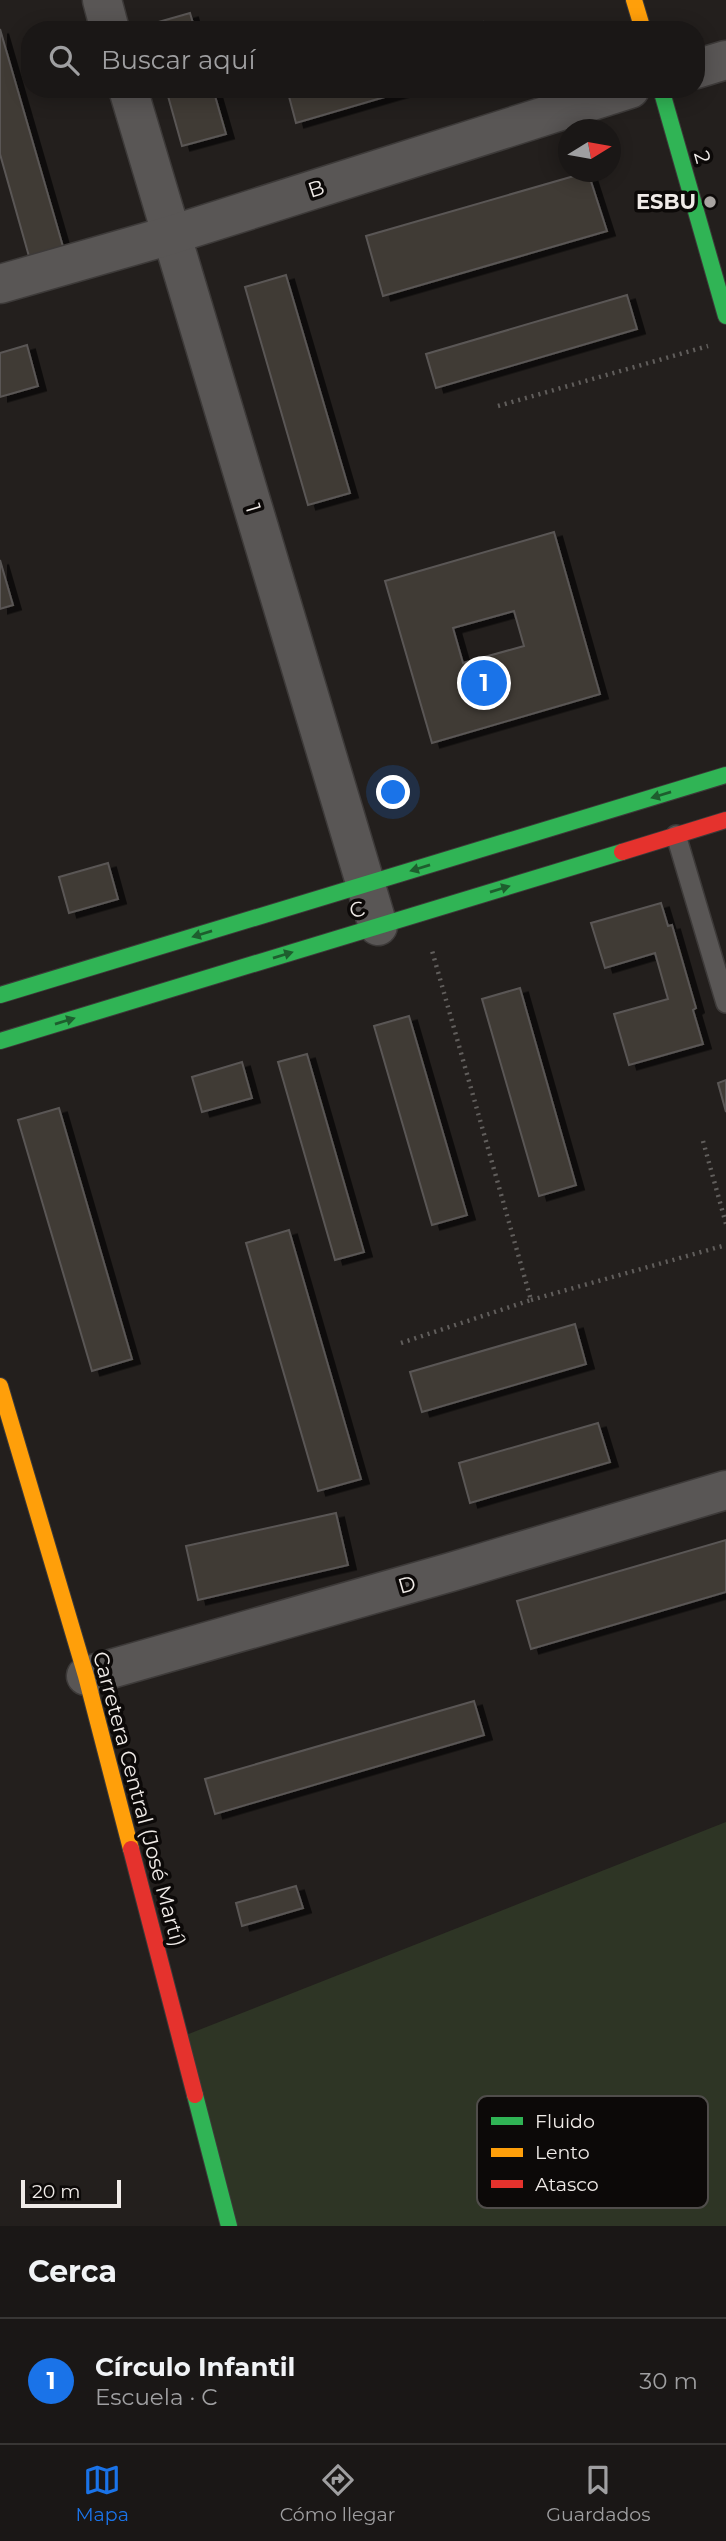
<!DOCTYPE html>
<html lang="es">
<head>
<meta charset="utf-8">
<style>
	body { margin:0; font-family:Montserrat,sans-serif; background:#23201f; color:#f1f3f6 }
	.compass { position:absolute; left:558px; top:119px; width:63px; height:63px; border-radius:50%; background:#1a1716; box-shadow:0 4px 18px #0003; rotate:79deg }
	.scale { position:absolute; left:21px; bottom:18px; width:100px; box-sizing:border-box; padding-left:7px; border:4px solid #f0ebe8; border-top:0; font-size:19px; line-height:24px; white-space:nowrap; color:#f0ebe8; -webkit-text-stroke:5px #0c0908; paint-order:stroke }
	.you { position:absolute; left:394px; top:793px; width:24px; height:24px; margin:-18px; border:5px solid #fff; border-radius:50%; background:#1a73e8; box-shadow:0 0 0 10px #1a73e833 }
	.badge { display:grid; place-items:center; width:46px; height:46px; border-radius:50%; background:#1a73e8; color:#fff; font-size:23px; font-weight:700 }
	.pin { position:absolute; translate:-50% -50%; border:4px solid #fff; box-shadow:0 2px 7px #0006 }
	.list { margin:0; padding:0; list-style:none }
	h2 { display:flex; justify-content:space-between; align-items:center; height:91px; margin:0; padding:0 28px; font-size:30px }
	h2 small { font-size:23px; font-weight:400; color:#9f9fa1 }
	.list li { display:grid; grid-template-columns:46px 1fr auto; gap:21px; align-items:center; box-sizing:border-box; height:126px; padding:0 28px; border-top:2px solid #383635 }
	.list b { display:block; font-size:26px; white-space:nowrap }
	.list p { margin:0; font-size:23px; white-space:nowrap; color:#9f9fa1 }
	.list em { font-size:23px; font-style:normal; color:#9f9fa1 }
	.icon { flex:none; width:38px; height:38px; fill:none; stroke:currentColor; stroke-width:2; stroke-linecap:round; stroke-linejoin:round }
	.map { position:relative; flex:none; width:726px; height:2226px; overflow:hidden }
	.search { position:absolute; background:#1a1716; box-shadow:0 4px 18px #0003; left:21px; right:21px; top:21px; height:77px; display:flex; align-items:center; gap:18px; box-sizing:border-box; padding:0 24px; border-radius:28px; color:#9f9fa1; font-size:26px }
	.sheet { height:217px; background:#1a1716 }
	nav { display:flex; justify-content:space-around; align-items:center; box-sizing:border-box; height:98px; border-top:2px solid #383635; background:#1a1716; font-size:19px; color:#9f9fa1 }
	nav a { display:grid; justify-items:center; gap:4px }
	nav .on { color:#1a73e8 }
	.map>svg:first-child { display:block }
	.green { fill:#2e3525 }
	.building { fill:#403a36; stroke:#5a5755; stroke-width:2; fill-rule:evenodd; filter:url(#shadow) }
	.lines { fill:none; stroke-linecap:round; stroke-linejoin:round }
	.lane-casing { stroke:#3d3a39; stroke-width:22 }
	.street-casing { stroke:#3d3a39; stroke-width:41 }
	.fast-casing { stroke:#3d3a39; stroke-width:18 }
	.slow-casing { stroke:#3d3a39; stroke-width:18 }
	.jam-casing { stroke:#3d3a39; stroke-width:18 }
	.path { stroke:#615e5c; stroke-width:4.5; stroke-dasharray:2 5; stroke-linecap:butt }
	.lane { stroke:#595655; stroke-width:19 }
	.street { stroke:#595655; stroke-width:38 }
	.fast { stroke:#30b455; stroke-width:16 }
	.slow { stroke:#ff9f0a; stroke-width:16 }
	.jam { stroke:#e5322d; stroke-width:16 }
	.oneway { fill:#1e5e2e }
	.poi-dot { fill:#a8a4a1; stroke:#0c0908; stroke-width:2.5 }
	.labels { text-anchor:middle; stroke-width:7; stroke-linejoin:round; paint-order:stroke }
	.street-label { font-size:21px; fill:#f0ebe8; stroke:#0c0908 }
	.poi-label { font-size:21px; font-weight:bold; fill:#f0ebe8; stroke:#0c0908; text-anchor:end }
	.key { fill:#0c0908; stroke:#504d4b; stroke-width:2 }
	.key-label { font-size:19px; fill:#f0ebe8 }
</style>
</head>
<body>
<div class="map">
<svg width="726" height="2226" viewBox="0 0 726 2226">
	<defs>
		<filter id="shadow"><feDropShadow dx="8" dy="4.5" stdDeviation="0" flood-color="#0009"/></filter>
	</defs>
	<rect width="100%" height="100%" fill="#231f1d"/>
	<polygon class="green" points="726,1822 726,2226 233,2226 181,2037"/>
	<g class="building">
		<polygon points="190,13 195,30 149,30 148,25"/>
		<polygon points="483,22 485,30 454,30"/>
		<polygon points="0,29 64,250 30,260 0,154"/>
		<polygon points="166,89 213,89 226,134 182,146"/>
		<polygon points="287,89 412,89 296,123"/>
		<polygon points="588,172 607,231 383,296 366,236"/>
		<polygon points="286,275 350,493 308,505 245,287"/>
		<polygon points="627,295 637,329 436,388 426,354"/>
		<polygon points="27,345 38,386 0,397 0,353"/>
		<path d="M554 532 600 694 432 743 385 581ZM514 611 524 646 463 663 453 628Z"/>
		<polygon points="0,560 13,605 0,609"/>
		<polygon points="108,863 118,899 69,913 59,877"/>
		<polygon points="661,903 668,926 672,925 696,1008 693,1010 703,1044 629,1065 614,1014 668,999 655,953 605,968 591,923"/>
		<polygon points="520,988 576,1185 539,1196 482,999"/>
		<polygon points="409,1016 467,1215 432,1225 374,1026"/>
		<polygon points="307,1054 364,1252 335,1260 278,1062"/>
		<polygon points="242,1062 252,1098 202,1112 192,1077"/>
		<polygon points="726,1080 726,1112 718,1083"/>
		<polygon points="59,1108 132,1359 92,1371 18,1120"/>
		<polygon points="289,1230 361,1479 318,1491 246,1243"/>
		<polygon points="575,1324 586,1364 422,1412 410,1372"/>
		<polygon points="598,1423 610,1462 470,1503 459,1463"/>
		<polygon points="336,1513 348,1565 198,1600 186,1546"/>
		<polygon points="726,1540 726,1592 531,1649 517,1601"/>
		<polygon points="474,1701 484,1735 215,1814 205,1779"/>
		<polygon points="296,1886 303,1908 242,1926 236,1903"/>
	</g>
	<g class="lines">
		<defs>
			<polyline id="lane" points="676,835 726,1003"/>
			<g id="street">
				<polyline points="102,0 110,30"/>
				<polyline points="696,69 726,60"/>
				<polyline points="128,89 378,926"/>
				<polyline points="0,284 171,235 630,89"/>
				<polyline points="86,1676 451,1572 726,1490"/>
			</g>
			<g id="fast">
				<polyline points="661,89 726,316"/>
				<polyline points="0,995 726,775"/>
				<polyline points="0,1041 622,852"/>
				<polyline points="195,2095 229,2226"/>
			</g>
			<g id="slow">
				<polyline points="634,0 643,30"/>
				<polyline points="0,1386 86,1676 131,1849"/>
			</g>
			<g id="jam">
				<polyline points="622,852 726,820"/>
				<polyline points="131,1849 195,2095"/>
			</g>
		</defs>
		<use href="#lane" class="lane-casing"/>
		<use href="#street" class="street-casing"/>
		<use href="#fast" class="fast-casing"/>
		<use href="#slow" class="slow-casing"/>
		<use href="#jam" class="jam-casing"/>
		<g class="path">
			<polyline points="498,406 708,346"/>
			<polyline points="703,1141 726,1224"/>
			<polyline points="531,1300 726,1245"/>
			<polyline points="401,1343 531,1300 431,947"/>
		</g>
		<use href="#lane" class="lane"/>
		<use href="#street" class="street"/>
		<use href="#fast" class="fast"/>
		<use href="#slow" class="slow"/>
		<use href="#jam" class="jam"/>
	</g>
	<defs><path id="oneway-solid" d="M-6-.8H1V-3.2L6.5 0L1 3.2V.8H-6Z" transform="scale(1.75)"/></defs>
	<g class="oneway">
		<use href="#oneway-solid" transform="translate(661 795) rotate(163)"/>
		<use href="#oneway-solid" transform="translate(420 868) rotate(163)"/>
		<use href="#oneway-solid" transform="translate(500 889) rotate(-17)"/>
		<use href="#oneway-solid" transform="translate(202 934) rotate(163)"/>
		<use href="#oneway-solid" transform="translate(283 955) rotate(-17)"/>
		<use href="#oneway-solid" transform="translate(65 1021) rotate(-17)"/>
	</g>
	<circle class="poi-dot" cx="710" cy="202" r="7"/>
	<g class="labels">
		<g class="street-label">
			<text transform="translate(702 157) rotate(74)" y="7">2</text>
			<text transform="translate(316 189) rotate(-18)" y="7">B</text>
			<text transform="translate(253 508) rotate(73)" y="7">1</text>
			<text transform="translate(357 910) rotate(-17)" y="7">C</text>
			<text transform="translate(407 1585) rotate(-16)" y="7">D</text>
			<text transform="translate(139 1799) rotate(75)" y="7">Carretera Central (José Martí)</text>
		</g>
		<g class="poi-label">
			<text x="696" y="209">ESBU</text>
		</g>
	</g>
	<rect x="477" y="2096" width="231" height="112" rx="10" class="key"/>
	<rect x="491" y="2117" width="32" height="8" fill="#30b455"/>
	<rect x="491" y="2148" width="32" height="9" fill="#ff9f0a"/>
	<rect x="491" y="2180" width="32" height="8" fill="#e5322d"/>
	<g class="key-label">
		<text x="535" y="2128">Fluido</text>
		<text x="535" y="2159">Lento</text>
		<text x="535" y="2191">Atasco</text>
	</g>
</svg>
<svg class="compass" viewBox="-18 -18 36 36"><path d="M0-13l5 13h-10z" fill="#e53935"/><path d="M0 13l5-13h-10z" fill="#9f9fa1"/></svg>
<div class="scale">20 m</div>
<div class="you"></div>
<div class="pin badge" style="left:484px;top:683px">1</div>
<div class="search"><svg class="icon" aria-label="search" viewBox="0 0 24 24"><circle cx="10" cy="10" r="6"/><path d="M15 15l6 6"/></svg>Buscar aquí</div>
</div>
<section class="sheet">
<h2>Cerca<small></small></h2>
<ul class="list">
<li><span class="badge">1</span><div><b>Círculo Infantil</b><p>Escuela · C</p></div><em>30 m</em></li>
</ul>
</section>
<nav>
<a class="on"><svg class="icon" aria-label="map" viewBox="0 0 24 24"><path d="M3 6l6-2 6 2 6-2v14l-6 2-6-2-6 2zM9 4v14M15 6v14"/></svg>Mapa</a>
<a><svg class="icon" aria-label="directions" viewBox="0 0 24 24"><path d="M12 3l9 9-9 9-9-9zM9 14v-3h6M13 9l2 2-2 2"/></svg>Cómo llegar</a>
<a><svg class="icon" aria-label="saved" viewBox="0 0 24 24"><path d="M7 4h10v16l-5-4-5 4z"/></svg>Guardados</a>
</nav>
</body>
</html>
